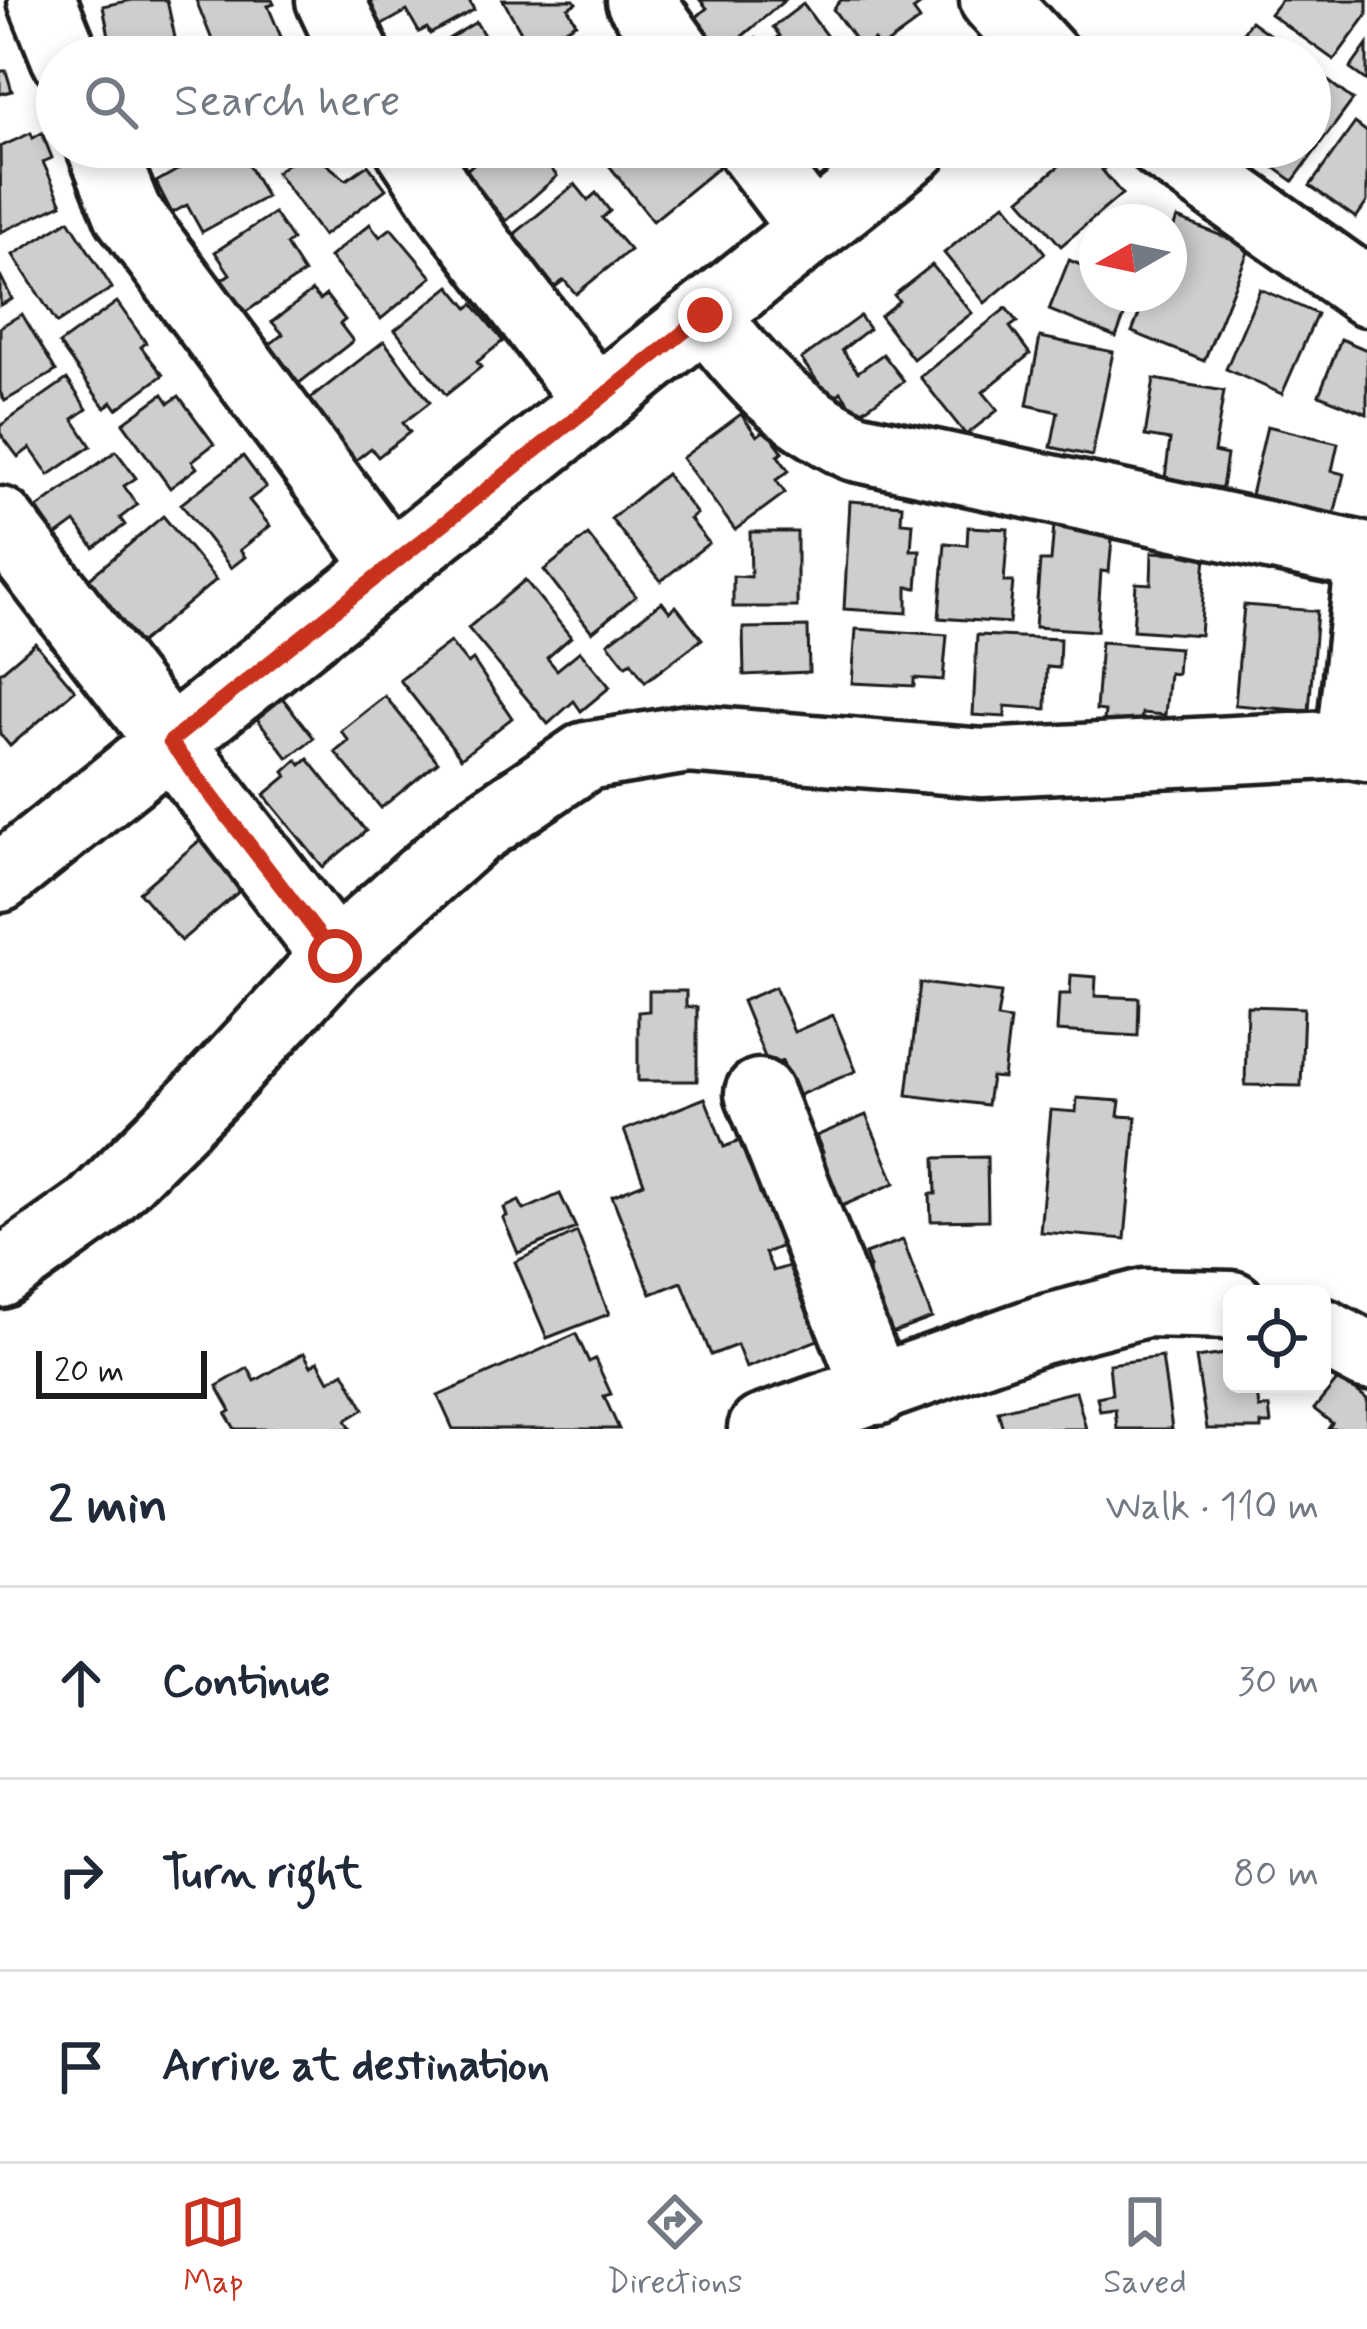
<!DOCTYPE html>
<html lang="en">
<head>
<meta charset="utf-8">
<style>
	body { margin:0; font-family:Mynerve,sans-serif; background:#f6f6f7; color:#1f2937 }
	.controls { position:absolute; right:36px; bottom:36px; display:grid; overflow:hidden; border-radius:18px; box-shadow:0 6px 18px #0003 }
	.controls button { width:108px; height:108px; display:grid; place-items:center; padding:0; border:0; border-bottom:3px solid #e0e1e3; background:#fff; color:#1f2937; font:60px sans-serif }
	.compass { position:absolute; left:1079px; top:204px; width:108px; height:108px; border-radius:50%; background:#fff; box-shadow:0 6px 18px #0003; rotate:261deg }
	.scale { position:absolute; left:36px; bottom:30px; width:171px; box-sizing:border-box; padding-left:12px; border:6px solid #1c1c1c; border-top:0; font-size:33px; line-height:42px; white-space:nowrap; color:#1c1c1c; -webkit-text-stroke:9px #fff; paint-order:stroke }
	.stop { position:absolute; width:36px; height:36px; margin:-27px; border:9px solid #c8321e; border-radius:50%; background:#fff }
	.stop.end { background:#c8321e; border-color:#fff; box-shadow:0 3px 12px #0008 }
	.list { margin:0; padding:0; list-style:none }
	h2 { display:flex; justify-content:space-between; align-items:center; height:156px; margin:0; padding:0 48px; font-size:51px }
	h2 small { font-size:39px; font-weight:400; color:#747a83 }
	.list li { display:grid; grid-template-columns:78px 1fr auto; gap:36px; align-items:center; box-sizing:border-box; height:192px; padding:0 48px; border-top:3px solid #e0e1e3 }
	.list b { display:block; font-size:45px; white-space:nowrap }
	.list em { font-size:39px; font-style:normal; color:#747a83 }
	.icon { flex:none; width:66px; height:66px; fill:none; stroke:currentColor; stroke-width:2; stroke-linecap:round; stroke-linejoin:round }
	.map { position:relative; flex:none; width:1367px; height:1429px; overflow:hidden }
	.search { position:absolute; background:#fff; box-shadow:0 6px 18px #0003; left:36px; right:36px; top:36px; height:132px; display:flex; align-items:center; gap:30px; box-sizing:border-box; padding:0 42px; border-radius:66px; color:#747a83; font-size:45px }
	.sheet { height:732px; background:#fff }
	nav { display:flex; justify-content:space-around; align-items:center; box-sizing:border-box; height:168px; border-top:3px solid #e0e1e3; background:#fff; font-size:33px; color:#747a83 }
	nav a { display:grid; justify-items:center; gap:6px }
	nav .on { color:#c8321e }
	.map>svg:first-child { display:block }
	.building { fill:#cecece; stroke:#1c1c1c; stroke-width:3 }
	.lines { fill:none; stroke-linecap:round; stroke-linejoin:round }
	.minor-casing { stroke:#1c1c1c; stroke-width:75 }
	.minor { stroke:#fff; stroke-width:66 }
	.route { stroke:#c8321e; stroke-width:15 }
</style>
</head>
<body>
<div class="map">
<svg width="1367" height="1429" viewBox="0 0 1367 1429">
	<rect width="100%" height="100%" fill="#fff"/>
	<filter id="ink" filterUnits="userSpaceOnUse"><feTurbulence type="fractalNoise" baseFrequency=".00833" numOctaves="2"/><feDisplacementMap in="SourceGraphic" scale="24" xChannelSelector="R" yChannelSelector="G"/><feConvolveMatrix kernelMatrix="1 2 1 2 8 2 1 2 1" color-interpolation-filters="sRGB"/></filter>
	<g filter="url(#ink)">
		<g class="building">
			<polygon points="132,0 167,0 179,57 134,57 131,42 111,46 103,6"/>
			<polygon points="196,0 272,0 274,4 268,6 281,37 229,57 219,57"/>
			<polygon points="368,0 469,0 474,10 430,34 427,28 419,32 407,11 382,25"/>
			<polygon points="503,0 574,0 576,3 568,8 576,23 530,48"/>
			<polygon points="700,0 785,0 720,55 692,21 707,8"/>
			<polygon points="841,0 927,0 913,10 920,20 880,49 874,40 862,49 833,9"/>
			<polygon points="1281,0 1367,0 1367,15 1334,60 1270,14"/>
			<polygon points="803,4 842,57 730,57 756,38 764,48 780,36 773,27"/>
			<polygon points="1251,21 1285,46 1277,57 1225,57"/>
			<polygon points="476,22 497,57 428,57 440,50 437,46"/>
			<polygon points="572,39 586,57 551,57"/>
			<polygon points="1367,45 1367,81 1350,69"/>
			<polygon points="1310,67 1353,100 1293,181 1268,163 1279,147 1310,147"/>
			<polygon points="0,71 6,71 12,91 0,94"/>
			<polygon points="1355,123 1367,132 1367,202 1356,218 1310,186"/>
			<polygon points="31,133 33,138 42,133 52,158 43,162 62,204 1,232 0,147"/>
			<polygon points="218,147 238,147 266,197 202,232 187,205 172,213 156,182"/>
			<polygon points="488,147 557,149 544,160 557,176 506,221 464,172 490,150"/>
			<polygon points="618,147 702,147 719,167 653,221 604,159"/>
			<polygon points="1081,147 1096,147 1110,163 1102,170 1122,194 1061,246 1020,199"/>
			<polygon points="308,149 346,180 368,165 386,189 323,236 276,172"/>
			<polygon points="575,184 588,200 596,193 610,211 602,218 630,250 576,294 564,280 555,287 512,236"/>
			<polygon points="1005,203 1045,253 985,303 944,253"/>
			<polygon points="274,213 292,240 286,245 304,273 232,321 209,288 230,274 215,252"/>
			<polygon points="1177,218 1250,247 1204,361 1132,332 1147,294 1169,294 1169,239"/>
			<polygon points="69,220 112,288 57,323 13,255"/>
			<polygon points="370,224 380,237 391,228 432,277 381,319 330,257"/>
			<polygon points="1094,255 1097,256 1097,294 1133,294 1116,337 1049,310 1069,260 1088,268"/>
			<polygon points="932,265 972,313 913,359 880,316 899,301 894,295"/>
			<polygon points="0,275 12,299 0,305"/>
			<polygon points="450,286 468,308 473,304 503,341 477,362 481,367 446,395 395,330"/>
			<polygon points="1260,289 1317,314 1282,394 1226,369"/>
			<polygon points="312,291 320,300 326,295 345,320 340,324 353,341 289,391 260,352 283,334 272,322"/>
			<polygon points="117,302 146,343 141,347 163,375 117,409 112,402 105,408 59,344"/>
			<polygon points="1006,308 1017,322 1010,327 1030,354 983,392 998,410 966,435 920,377"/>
			<polygon points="22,314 56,371 5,401 0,392 0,327"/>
			<polygon points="860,316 869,329 842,350 858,372 883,354 904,381 857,415 841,392 831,400 801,359"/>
			<polygon points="1040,337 1113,352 1092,456 1051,447 1058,412 1027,405"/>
			<polygon points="1341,339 1367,350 1367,414 1319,395"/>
			<polygon points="384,341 430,402 403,423 410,432 378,457 371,448 342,471 296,410"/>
			<polygon points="67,379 87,409 73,419 91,446 49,475 30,448 18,457 0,433 0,426"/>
			<polygon points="1154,379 1224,391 1214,452 1227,455 1222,488 1165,478 1170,440 1145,436"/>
			<polygon points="163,394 169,403 179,396 214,444 192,461 197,468 170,488 123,423"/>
			<polygon points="741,414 757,436 766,429 783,452 778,456 789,471 776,480 785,493 735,530 682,458"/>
			<polygon points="1267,426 1338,443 1332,471 1344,474 1334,515 1251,495"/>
			<polygon points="116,451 136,478 124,486 137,505 120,518 125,525 94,548 75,522 56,536 37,508"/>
			<polygon points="243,456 266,487 249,500 270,526 240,550 245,557 231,568 181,504"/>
			<polygon points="666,474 697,514 690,519 709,543 661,581 611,519"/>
			<polygon points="850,501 902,505 901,522 913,523 911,550 920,550 917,588 907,587 907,613 844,609"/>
			<polygon points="163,516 216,580 138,645 86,581"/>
			<polygon points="1054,525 1113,529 1109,572 1101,571 1097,631 1035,627 1040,561 1051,561"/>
			<polygon points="968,527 1008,529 1004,582 1013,582 1009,623 939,618 945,543 967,545"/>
			<polygon points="750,532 797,532 797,607 733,607 733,576 751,577"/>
			<polygon points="588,535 636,596 592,632 544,570"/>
			<polygon points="1152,552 1206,555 1200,635 1133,630 1136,583 1151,584"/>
			<polygon points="525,580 571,637 547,658 557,670 580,651 610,687 581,711 574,701 548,724 468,628"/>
			<polygon points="662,602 670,612 676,606 702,639 645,682 631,662 626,666 608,643"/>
			<polygon points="1244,605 1317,611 1309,711 1235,705"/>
			<polygon points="808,627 809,672 744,675 743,628"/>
			<polygon points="856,629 947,635 943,680 914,678 914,686 852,683"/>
			<polygon points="977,635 1060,639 1059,668 1047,667 1046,709 1005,706 1005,717 973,715"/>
			<polygon points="450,642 468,664 473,660 512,718 461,758 400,680"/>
			<polygon points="1101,642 1179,648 1177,674 1169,673 1165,715 1142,713 1141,724 1104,721 1105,711 1096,710"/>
			<polygon points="35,643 75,690 10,746 0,734 0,673"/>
			<polygon points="280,695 314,738 288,758 254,715"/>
			<polygon points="385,696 438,762 381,808 335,752 349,741 341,731"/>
			<polygon points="308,759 366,831 323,867 264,795 287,776 284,772 297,760 301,765"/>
			<polygon points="200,840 242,889 181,941 139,892"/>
			<polygon points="1071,975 1096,977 1095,996 1139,998 1138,1036 1057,1031 1059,994 1070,994"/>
			<polygon points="920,983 1001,993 997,1018 1010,1020 1003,1078 991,1077 987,1105 907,1095"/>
			<polygon points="775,987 794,1032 833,1015 856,1071 797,1096 782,1061 769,1067 742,1001"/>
			<polygon points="649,991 686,991 686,1007 697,1007 697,1081 638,1081 638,1012 649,1011"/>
			<polygon points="1247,1006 1304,1008 1301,1086 1245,1085"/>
			<polygon points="705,1098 724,1147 745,1139 787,1244 765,1253 773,1271 789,1266 818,1340 746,1368 737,1345 711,1355 682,1282 651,1294 612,1196 644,1183 624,1130"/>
			<polygon points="1077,1098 1120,1101 1118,1116 1136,1117 1125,1239 1040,1232 1051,1110 1076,1112"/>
			<polygon points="866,1115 895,1183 835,1209 813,1155 823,1152 816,1136"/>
			<polygon points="987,1157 988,1220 931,1221 930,1194 936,1194 935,1158"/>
			<polygon points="560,1194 576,1228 518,1253 503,1218 507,1216 504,1208 519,1201 524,1210"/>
			<polygon points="577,1232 609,1314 547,1338 515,1262"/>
			<polygon points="903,1240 932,1318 884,1336 860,1272 870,1268 865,1254"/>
			<polygon points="576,1334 589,1362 595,1359 611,1394 604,1396 619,1429 453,1429 438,1396"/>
			<polygon points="304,1353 311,1366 318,1361 329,1381 344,1372 364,1409 346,1420 351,1429 235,1429 226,1414 231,1411 217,1386 248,1368 255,1381"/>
			<polygon points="1232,1353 1232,1384 1256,1384 1259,1408 1269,1407 1271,1424 1261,1424 1261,1429 1207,1429 1196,1358"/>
			<polygon points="1162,1357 1172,1429 1117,1429 1115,1409 1100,1411 1097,1397 1112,1394 1109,1364"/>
			<polygon points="1340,1377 1367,1399 1367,1429 1328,1429 1332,1423 1314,1409"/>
			<polygon points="1076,1391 1086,1429 1003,1429 998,1411"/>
		</g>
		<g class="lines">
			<defs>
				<g id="minor">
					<polyline points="42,0 65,57"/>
					<polyline points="330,0 357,57"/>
					<polyline points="640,0 681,57"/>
					<polyline points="994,0 1046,57"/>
					<polyline points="101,147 128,214 390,566"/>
					<polyline points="409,147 450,209 596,401"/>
					<polyline points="750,147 812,229"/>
					<polyline points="1163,147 1367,292"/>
					<path d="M705 315C756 378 781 410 855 447L1367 557"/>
					<polyline points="0,521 335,956"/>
					<polyline points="1350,744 1367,584"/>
					<polyline points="0,878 915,147"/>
					<polyline points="759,1093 877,1391"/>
					<polyline points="0,1274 93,1208 217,1084 335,956 473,833 586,756 688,739 983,763 1350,744 1367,747"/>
					<polyline points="1322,1332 1367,1356"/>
					<polyline points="762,1429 1041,1330 1145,1303 1232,1305"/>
				</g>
			</defs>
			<use href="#minor" class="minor-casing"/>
			<use href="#minor" class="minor"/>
		</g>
	</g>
	<g class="lines" filter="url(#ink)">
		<polyline class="route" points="335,956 170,742 705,315"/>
	</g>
</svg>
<div class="controls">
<button><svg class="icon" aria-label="locate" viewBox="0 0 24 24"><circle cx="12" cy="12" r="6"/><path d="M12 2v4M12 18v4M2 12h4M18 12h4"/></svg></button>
</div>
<svg class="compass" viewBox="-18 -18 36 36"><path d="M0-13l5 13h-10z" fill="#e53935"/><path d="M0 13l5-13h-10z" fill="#747a83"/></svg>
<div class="scale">20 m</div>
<div class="stop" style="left:335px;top:956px"></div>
<div class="stop end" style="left:705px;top:315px"></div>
<div class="search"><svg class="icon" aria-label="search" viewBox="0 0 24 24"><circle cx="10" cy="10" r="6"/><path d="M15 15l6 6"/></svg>Search here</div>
</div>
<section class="sheet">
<h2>2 min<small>Walk · 110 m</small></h2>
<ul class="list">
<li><svg class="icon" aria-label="ahead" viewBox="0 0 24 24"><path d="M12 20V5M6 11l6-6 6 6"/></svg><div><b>Continue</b></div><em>30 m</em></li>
<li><svg class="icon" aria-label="right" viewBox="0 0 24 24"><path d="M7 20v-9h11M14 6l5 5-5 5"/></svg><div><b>Turn right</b></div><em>80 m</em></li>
<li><svg class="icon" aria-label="arrive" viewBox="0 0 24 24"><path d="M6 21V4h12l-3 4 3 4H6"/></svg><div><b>Arrive at destination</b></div></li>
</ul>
</section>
<nav>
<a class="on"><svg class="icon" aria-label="map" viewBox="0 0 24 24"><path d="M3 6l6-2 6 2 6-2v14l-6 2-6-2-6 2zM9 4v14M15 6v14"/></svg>Map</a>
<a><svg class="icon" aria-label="directions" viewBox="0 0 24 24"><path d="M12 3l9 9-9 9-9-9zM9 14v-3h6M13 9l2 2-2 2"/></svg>Directions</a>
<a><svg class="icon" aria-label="saved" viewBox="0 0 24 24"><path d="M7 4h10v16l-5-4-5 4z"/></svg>Saved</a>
</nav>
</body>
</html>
